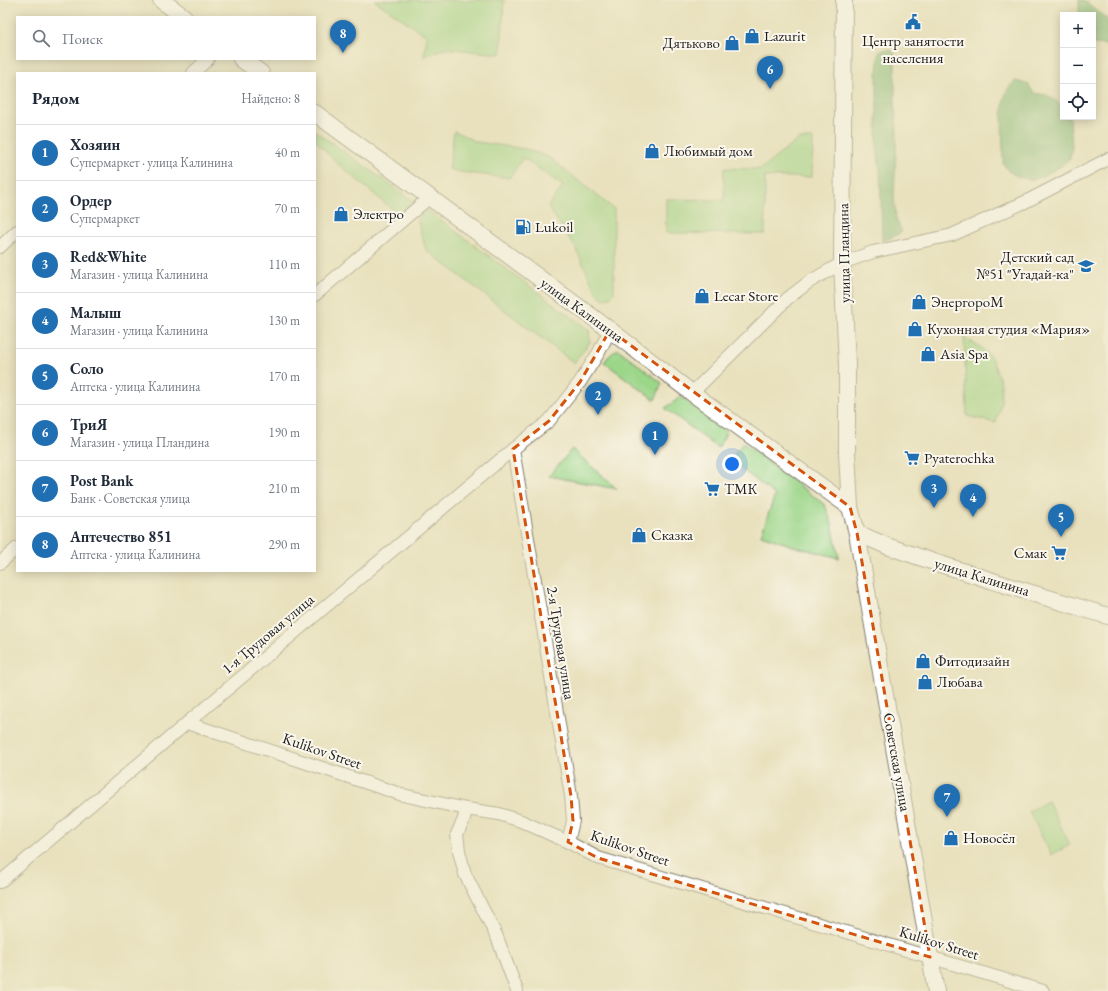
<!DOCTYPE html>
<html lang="ru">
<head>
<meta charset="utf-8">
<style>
	body { margin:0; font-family:"EB Garamond",serif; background:#f6f6f7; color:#1f2937 }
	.controls { position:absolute; right:12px; top:12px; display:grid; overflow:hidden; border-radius:0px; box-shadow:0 2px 10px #0003 }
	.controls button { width:36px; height:36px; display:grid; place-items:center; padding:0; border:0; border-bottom:1px solid #e0e1e3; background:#fff; color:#1f2937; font:20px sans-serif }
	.you { position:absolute; left:732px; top:464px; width:14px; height:14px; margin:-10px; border:3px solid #fff; border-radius:50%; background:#1a73e8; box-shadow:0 0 0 6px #1a73e833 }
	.badge { display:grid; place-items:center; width:26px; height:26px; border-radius:50%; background:#1f6fb2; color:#fff; font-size:13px; font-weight:700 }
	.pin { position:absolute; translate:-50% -33px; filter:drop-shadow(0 1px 2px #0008) }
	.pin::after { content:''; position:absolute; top:21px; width:14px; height:12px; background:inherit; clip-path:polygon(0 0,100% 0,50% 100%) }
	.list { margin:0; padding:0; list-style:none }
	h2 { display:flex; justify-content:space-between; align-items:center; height:52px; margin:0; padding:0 16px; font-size:17px }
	h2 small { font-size:13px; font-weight:400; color:#747a83 }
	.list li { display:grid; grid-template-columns:26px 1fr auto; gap:12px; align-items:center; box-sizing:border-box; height:56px; padding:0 16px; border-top:1px solid #e0e1e3 }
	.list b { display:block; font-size:15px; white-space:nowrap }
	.list p { margin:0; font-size:13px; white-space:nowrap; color:#747a83 }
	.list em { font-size:13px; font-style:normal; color:#747a83 }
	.icon { flex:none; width:22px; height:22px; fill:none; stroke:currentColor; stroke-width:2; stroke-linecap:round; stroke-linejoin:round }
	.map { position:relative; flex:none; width:1108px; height:991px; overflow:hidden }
	.search { position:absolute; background:#fff; box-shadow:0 2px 10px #0003; left:16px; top:16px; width:300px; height:44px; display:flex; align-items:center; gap:10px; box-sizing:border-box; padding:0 14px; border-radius:0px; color:#747a83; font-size:15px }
	.panel { position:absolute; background:#fff; box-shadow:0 2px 10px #0003; left:16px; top:72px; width:300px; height:500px; border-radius:0px }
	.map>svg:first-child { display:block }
	.green { fill:#9bd689; stroke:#5c7952 }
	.forest { fill:#7cb775; stroke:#4c6a48 }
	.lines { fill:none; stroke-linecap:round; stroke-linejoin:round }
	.street-casing { stroke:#827e6d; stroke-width:14 }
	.secondary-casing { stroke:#827e6d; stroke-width:18 }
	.street { stroke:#fff; stroke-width:12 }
	.secondary { stroke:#fff; stroke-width:16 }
	.marked { fill:none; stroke:#d4530e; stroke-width:3; stroke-dasharray:8 5; stroke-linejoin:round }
	.labels { text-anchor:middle; stroke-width:4; stroke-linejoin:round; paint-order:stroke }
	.poi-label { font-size:15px; fill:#1c1c1c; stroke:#fbf7ec; text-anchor:start }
	.street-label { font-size:15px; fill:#1c1c1c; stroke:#fbf7ec }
</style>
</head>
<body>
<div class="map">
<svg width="1108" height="991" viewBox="0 0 1108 991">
	<rect width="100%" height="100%" fill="#fbf7ec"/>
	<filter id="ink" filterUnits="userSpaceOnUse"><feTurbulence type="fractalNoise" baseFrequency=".025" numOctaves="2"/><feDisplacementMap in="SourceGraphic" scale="8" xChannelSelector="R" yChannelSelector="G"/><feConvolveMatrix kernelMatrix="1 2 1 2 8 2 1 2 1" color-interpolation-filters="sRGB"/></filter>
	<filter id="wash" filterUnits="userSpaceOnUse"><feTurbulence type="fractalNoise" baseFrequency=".012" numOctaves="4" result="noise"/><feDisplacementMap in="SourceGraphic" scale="16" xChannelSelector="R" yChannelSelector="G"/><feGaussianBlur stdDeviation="0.9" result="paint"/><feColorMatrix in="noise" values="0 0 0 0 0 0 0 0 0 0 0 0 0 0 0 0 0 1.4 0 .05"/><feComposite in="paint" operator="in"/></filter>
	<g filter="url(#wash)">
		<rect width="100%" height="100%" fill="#e9e1be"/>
		<g class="green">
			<polygon points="374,0 504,0 501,54 444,48 424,57 427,36"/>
			<polygon points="315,131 416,203 400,216 336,162 315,140"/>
			<polygon points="454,131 477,142 526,149 550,158 614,209 614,293 610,297 604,299 600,296 596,291 575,247 548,207 563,186 523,158 509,178 460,172 449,169"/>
			<polygon points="799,139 813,139 812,177 765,177 765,234 666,233 666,199 724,200 724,168 761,169"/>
			<polygon points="427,210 589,330 590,342 574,363 426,250 417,219"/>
			<polygon points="964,337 983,349 992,359 1001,383 1001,402 996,423 967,416"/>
			<polygon points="618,349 662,383 655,400 604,362 610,355"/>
			<polygon points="681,397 727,431 718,448 665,408"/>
			<polygon points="743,443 825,505 832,524 839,558 793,546 761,535 775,495 730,460"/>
			<polygon points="572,449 617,489 549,476"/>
			<polygon points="1048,801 1070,845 1051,855 1029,811"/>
		</g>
		<g class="forest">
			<polygon points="1079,0 1084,0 1108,20 1108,45 1093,44 1093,15 1079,15"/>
			<polygon points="890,49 895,54 895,108 897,132 894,197 896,219 902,232 882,242 880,170 877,146 877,73 879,51"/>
			<polygon points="1015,81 1028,84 1034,93 1047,95 1063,106 1063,117 1070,117 1072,147 1070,158 1061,166 1045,175 1033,180 1019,177 1008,171 1003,163 1002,115 1004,99 1008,88"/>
		</g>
	</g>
	<g filter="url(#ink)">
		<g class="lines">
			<defs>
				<g id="street">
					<polyline points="193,73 208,59"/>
					<polyline points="0,247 17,231"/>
					<polyline points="315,295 430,197"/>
					<polyline points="692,393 788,298 809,282 842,263 873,252 952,235 1025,202 1108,159"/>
					<polyline points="513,449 571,796 573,821 568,842"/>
					<polyline points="0,563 17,548"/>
					<polyline points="187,723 403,795 466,809 499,814 521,821 568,842 598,858 1043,991"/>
					<polyline points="466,809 464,819 457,834 459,851 465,874 497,937 517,991"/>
					<polyline points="0,882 187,723 513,449 549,421 580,382 599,352 610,330"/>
				</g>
				<g id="secondary">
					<polyline points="161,0 184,17"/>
					<polyline points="844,0 842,263 847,364 847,453 850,507 857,533 936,991"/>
					<polyline points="241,59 261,73"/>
					<polyline points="315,113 610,330 692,393 850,507"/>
					<polyline points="857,533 887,546 931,561 1015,588 1108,616"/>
				</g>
			</defs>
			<use href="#street" class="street-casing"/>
			<use href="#secondary" class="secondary-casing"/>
			<use href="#street" class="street"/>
			<use href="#secondary" class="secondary"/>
		</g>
	</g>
	<path d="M0 0H1108V991H0ZM610 330 850 507 857 533 930 957 598 858 568 842 573 821 571 796 513 449 549 421 580 382Z" fill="#e9e1be" fill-opacity=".55" fill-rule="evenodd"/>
	<path class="marked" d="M610 330 850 507 857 533 930 957 598 858 568 842 573 821 571 796 513 449 549 421 580 382Z"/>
	<defs>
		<symbol id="civic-bare" viewBox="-9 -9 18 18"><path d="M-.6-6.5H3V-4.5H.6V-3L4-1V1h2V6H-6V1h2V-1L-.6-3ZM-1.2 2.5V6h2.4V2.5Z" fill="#1f6fb2" stroke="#fbf7ec" stroke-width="2.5" paint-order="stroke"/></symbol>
		<symbol id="shop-bare" viewBox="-9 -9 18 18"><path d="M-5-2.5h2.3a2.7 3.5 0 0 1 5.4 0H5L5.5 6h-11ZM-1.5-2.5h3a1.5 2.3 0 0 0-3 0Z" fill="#1f6fb2" stroke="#fbf7ec" stroke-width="2.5" paint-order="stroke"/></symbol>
		<symbol id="fuel-bare" viewBox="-9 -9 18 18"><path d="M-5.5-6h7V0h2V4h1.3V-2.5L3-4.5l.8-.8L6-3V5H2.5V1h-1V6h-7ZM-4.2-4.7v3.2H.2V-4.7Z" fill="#1f6fb2" stroke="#fbf7ec" stroke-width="2.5" paint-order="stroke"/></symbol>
		<symbol id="school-bare" viewBox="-9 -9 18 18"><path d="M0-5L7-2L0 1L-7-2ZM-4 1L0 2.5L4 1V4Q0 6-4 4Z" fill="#1f6fb2" stroke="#fbf7ec" stroke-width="2.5" paint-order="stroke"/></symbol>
		<symbol id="supermarket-bare" viewBox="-9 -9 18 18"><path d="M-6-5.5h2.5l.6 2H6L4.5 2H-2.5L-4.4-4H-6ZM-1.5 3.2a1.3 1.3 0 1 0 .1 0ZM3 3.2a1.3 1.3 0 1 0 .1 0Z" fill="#1f6fb2" stroke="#fbf7ec" stroke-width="2.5" paint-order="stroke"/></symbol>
	</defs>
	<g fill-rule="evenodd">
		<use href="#civic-bare" x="902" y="11" width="22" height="22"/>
		<use href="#shop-bare" x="741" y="25" width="22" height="22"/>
		<use href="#shop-bare" x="721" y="32" width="22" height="22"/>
		<use href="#shop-bare" x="641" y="140" width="22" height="22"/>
		<use href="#shop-bare" x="330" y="203" width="22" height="22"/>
		<use href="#fuel-bare" x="512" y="216" width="22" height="22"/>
		<use href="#school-bare" x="1075" y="255" width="22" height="22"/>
		<use href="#shop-bare" x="691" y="285" width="22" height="22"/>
		<use href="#shop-bare" x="908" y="291" width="22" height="22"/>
		<use href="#shop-bare" x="904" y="318" width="22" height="22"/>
		<use href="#shop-bare" x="917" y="343" width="22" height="22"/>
		<use href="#supermarket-bare" x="901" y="447" width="22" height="22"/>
		<use href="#supermarket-bare" x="701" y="478" width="22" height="22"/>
		<use href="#shop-bare" x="628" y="524" width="22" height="22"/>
		<use href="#supermarket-bare" x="1048" y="542" width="22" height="22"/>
		<use href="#shop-bare" x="912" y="650" width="22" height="22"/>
		<use href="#shop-bare" x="914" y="671" width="22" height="22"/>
		<use href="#shop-bare" x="940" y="827" width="22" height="22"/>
	</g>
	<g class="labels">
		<g class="poi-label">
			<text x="764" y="41">Lazurit</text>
			<text x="913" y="46" text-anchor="middle">Центр занятости<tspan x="913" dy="17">населения</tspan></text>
			<text x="720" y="48" text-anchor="end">Дятьково</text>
			<text x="664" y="156">Любимый дом</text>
			<text x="353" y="219">Электро</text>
			<text x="535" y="232">Lukoil</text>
			<text x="1074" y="262" text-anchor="end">Детский сад<tspan x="1074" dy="17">№51 "Угадай-ка"</tspan></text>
			<text x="714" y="301">Lecar Store</text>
			<text x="931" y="307">ЭнергороМ</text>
			<text x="927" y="334">Кухонная студия «Мария»</text>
			<text x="940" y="359">Asia Spa</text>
			<text x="924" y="463">Pyaterochka</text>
			<text x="724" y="494">ТМК</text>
			<text x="651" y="540">Сказка</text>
			<text x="1047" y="558" text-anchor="end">Смак</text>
			<text x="935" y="666">Фитодизайн</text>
			<text x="937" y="687">Любава</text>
			<text x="963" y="843">Новосёл</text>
		</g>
		<g class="street-label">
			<text transform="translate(844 253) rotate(-91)" y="5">улица Пландина</text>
			<text transform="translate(582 310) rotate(36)" y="5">улица Калинина</text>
			<text transform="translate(982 577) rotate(17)" y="5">улица Калинина</text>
			<text transform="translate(268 634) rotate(-40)" y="5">1-я Трудовая улица</text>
			<text transform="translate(561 643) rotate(81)" y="5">2-я Трудовая улица</text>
			<text transform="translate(322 751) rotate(19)" y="5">Kulikov Street</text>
			<text transform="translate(897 762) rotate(80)" y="5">Советская улица</text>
			<text transform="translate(630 848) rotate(19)" y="5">Kulikov Street</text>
			<text transform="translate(939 943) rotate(17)" y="5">Kulikov Street</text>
		</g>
	</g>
</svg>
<div class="controls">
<button>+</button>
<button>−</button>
<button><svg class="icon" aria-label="locate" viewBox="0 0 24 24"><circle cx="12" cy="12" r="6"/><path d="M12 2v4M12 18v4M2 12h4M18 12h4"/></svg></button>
</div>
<div class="you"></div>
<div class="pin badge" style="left:655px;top:455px">1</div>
<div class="pin badge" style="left:598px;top:415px">2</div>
<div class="pin badge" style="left:934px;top:508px">3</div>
<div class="pin badge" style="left:973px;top:517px">4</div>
<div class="pin badge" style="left:1061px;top:537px">5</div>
<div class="pin badge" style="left:770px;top:89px">6</div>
<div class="pin badge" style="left:947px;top:817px">7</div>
<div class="pin badge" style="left:343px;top:53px">8</div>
<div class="search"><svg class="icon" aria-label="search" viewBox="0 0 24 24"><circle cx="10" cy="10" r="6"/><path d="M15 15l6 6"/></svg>Поиск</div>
<section class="panel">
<h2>Рядом<small>Найдено: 8</small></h2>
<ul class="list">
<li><span class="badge">1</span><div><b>Хозяин</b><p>Супермаркет · улица Калинина</p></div><em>40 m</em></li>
<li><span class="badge">2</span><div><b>Ордер</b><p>Супермаркет</p></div><em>70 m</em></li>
<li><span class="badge">3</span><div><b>Red&amp;White</b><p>Магазин · улица Калинина</p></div><em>110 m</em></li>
<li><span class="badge">4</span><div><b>Малыш</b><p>Магазин · улица Калинина</p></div><em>130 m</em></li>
<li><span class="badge">5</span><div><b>Соло</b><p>Аптека · улица Калинина</p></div><em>170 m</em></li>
<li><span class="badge">6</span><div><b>ТриЯ</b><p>Магазин · улица Пландина</p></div><em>190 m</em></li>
<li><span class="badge">7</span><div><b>Post Bank</b><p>Банк · Советская улица</p></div><em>210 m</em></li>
<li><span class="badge">8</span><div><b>Аптечество 851</b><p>Аптека · улица Калинина</p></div><em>290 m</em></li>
</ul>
</section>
</div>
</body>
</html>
